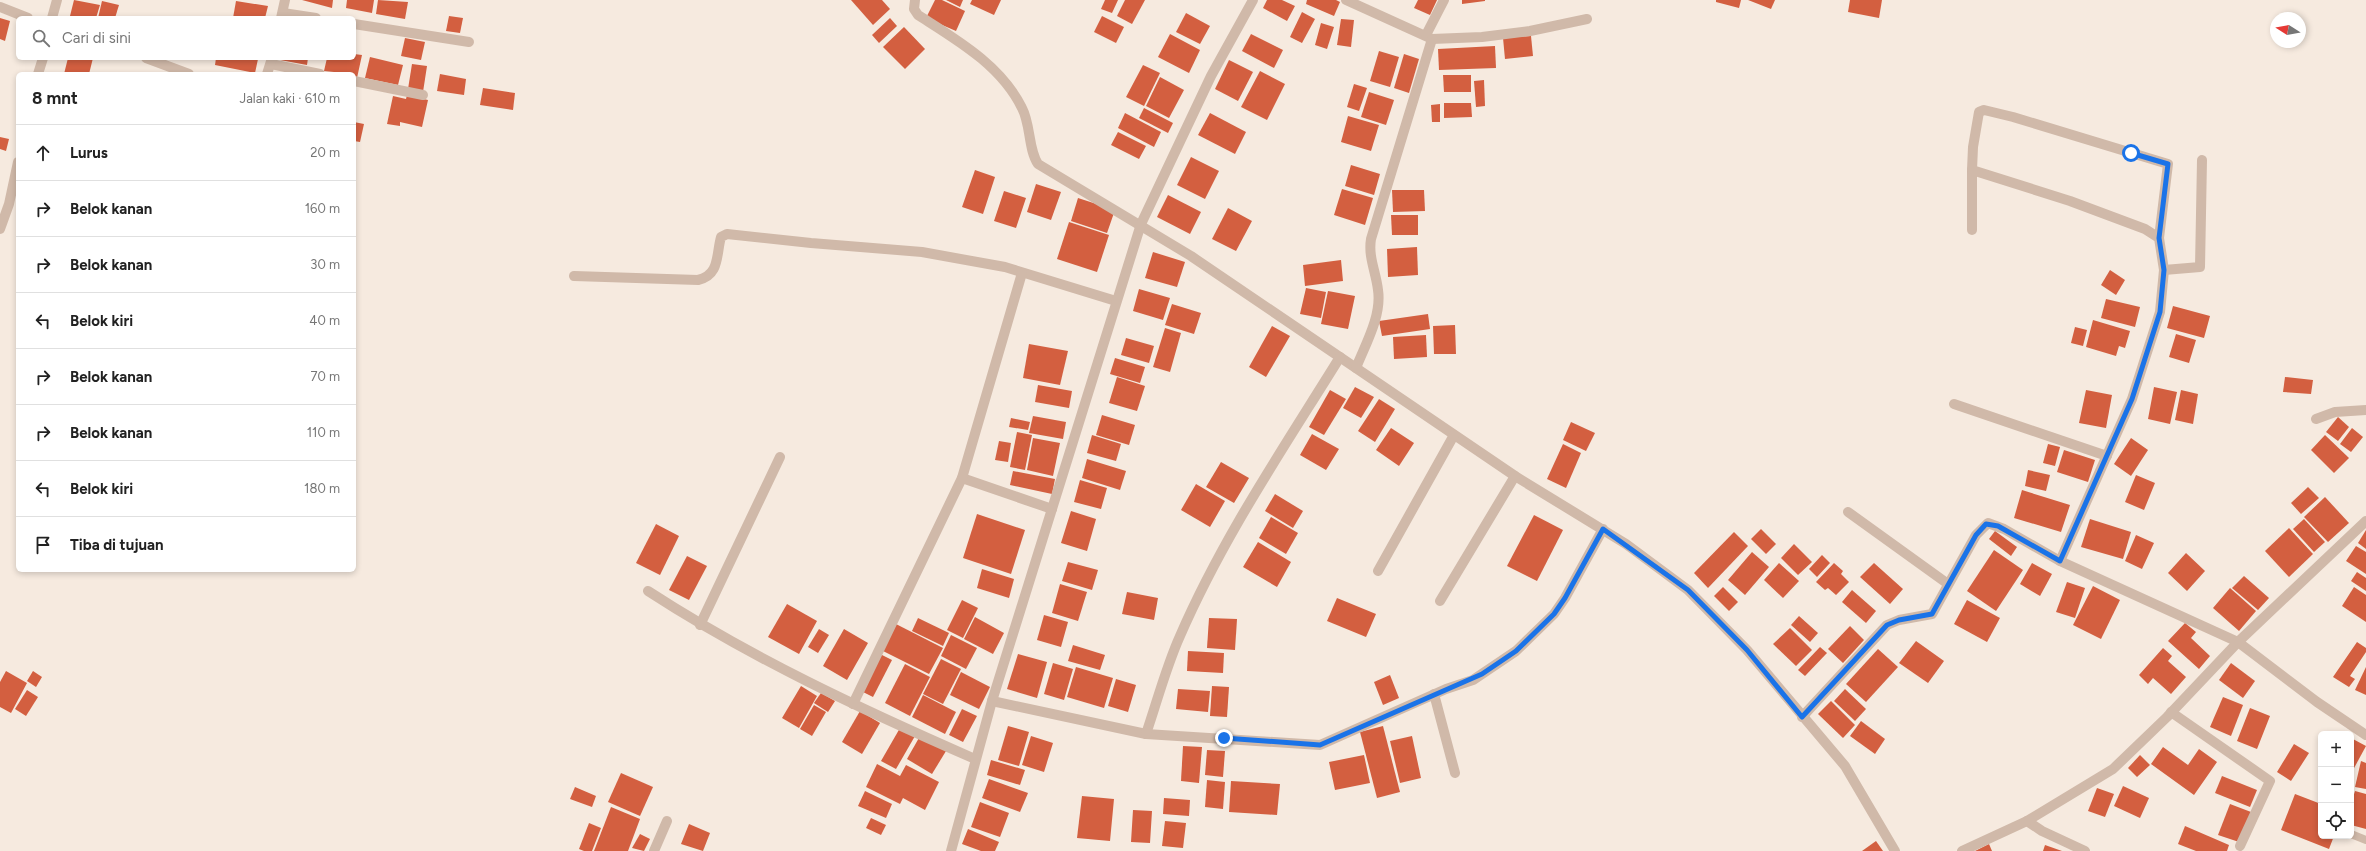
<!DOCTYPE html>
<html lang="id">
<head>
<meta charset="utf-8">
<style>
	body { margin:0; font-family:Figtree,sans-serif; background:#f6f6f6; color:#222 }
	.controls { position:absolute; right:12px; bottom:12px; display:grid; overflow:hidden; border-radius:6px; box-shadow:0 2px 6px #0003 }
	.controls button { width:36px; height:36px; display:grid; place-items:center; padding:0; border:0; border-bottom:1px solid #e0e0e0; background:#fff; color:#222; font:20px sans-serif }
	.compass { position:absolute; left:2270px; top:12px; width:36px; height:36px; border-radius:50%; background:#fff; box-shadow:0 2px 6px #0003; rotate:281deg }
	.stop { position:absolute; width:12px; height:12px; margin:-9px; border:3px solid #1a73e8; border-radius:50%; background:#fff }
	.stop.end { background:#1a73e8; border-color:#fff; box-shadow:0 1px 4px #0008 }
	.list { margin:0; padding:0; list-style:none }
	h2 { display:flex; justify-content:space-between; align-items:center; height:52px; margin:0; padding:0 16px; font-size:17px }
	h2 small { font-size:13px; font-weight:400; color:#767676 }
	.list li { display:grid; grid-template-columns:26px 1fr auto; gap:12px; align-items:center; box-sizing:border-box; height:56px; padding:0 16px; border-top:1px solid #e0e0e0 }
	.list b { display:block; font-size:15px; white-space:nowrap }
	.list em { font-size:13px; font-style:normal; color:#767676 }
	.icon { flex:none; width:22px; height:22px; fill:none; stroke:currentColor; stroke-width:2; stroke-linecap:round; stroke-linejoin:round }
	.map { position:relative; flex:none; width:2366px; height:851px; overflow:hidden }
	.search { position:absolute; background:#fff; box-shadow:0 2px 6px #0003; left:16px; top:16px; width:340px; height:44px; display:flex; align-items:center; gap:10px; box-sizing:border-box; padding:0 14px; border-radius:6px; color:#767676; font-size:15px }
	.panel { position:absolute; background:#fff; box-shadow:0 2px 6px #0003; left:16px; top:72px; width:340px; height:500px; border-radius:6px }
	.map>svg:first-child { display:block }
	.building { fill:#d35f40 }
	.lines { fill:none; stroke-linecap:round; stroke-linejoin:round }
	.lane { stroke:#d0b9a9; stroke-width:8 }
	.street { stroke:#d0b9a9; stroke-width:10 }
	.route { stroke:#1a73e8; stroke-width:5 }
</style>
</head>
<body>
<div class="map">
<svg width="2366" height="851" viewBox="0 0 2366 851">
	<rect width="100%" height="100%" fill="#f6eadf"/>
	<g class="building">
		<polygon points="74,0 100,5 96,18 70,16"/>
		<polygon points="302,0 333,0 332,8"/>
		<polygon points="347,0 374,0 372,13 346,8"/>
		<polygon points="378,0 408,2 405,19 376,14"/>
		<polygon points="851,0 882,0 890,9 873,25"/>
		<polygon points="935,0 942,0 965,11 956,31 926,18"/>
		<polygon points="946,0 963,0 960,7"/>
		<polygon points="972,0 1001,0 994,15 970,4"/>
		<polygon points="1105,0 1118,0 1112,13 1101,9"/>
		<polygon points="1125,0 1145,0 1132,24 1117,16"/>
		<polygon points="1267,0 1282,0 1295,6 1287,21 1263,8"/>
		<polygon points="1307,0 1336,0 1340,2 1334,16 1306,4"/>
		<polygon points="1418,0 1437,0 1430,15 1414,8"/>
		<polygon points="1462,0 1485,0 1485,1 1462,4"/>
		<polygon points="1716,0 1741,0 1739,8 1716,2"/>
		<polygon points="1748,0 1775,0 1771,9"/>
		<polygon points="1850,0 1882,0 1879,18 1848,12"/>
		<polygon points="102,1 119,5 115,18 98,18"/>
		<polygon points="236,1 268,6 265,18 233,18"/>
		<polygon points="1302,12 1315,19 1302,43 1290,37"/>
		<polygon points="1186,13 1210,26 1200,44 1176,32"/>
		<polygon points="449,16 463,18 460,33 446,31"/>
		<polygon points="1102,16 1124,27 1116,43 1094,32"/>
		<polygon points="0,18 10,21 5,41 0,39"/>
		<polygon points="890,18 897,26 879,43 872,35"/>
		<polygon points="1341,19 1354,20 1351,47 1337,45"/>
		<polygon points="1321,23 1334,27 1327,49 1315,45"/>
		<polygon points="904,27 925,49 905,69 883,47"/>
		<polygon points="1170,34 1200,50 1189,73 1158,57"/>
		<polygon points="1251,34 1283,50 1274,68 1242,51"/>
		<polygon points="1531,36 1533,56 1505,59 1503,38"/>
		<polygon points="405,38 425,42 421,60 401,56"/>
		<polygon points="1495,46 1496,68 1439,70 1438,49"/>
		<polygon points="1379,51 1399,57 1390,87 1370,81"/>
		<polygon points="354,54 362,55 357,78 354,77 354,74 324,71 327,58 354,58"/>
		<polygon points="1404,54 1419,59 1409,93 1394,88"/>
		<polygon points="370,57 403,65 398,85 365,78"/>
		<polygon points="68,58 93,58 89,74 64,74"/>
		<polygon points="216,58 255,58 258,59 255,73 215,65"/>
		<polygon points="281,58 308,58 307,65 280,60"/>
		<polygon points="1229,60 1253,72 1238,101 1215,89"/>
		<polygon points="412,64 427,66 423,92 408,89"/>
		<polygon points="1143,65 1160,73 1144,106 1126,97"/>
		<polygon points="1260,71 1285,84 1267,120 1241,107"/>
		<polygon points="440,74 466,79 464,95 437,91"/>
		<polygon points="1443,75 1471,75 1471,92 1444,92"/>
		<polygon points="1160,77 1184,90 1169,118 1146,106"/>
		<polygon points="1484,80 1485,106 1476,107 1474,81"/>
		<polygon points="1354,84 1367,88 1359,111 1347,107"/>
		<polygon points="483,88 515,93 513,110 480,105"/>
		<polygon points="1369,92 1394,100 1386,125 1361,117"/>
		<polygon points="407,95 428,100 422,127 400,122 400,126 387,124 393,96 406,99"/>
		<polygon points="1444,103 1471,103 1472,117 1444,118"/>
		<polygon points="1440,104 1440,122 1432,122 1431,105"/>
		<polygon points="1144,108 1173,123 1168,133 1139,118"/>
		<polygon points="1125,113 1161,132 1154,147 1118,128"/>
		<polygon points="1210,113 1246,132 1235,154 1198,135"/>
		<polygon points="1348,116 1379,125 1371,151 1341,142"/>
		<polygon points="354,122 364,124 360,142 354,141"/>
		<polygon points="1118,132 1146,146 1139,159 1111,145"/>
		<polygon points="0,137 9,139 6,151 0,149"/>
		<polygon points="1191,157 1219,171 1205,199 1177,185"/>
		<polygon points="1351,165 1380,174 1374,195 1345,186"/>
		<polygon points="975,170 995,177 983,214 962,207"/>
		<polygon points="1036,184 1061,192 1051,220 1027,212"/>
		<polygon points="1342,189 1373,198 1365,225 1334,215"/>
		<polygon points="1392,190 1424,190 1425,211 1393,212"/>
		<polygon points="1004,191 1026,198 1016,228 994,221"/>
		<polygon points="1168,195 1201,212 1190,234 1157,217"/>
		<polygon points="1078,198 1115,210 1107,233 1071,221"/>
		<polygon points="1228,208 1252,221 1236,251 1212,239"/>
		<polygon points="1391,215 1418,215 1418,235 1392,235"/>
		<polygon points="1069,222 1109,235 1097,272 1057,259"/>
		<polygon points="1417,247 1418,275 1388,277 1387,249"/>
		<polygon points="1153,252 1185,262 1177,287 1145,278"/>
		<polygon points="1341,260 1343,281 1305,286 1303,265"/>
		<polygon points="2110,270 2125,280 2116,295 2101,285"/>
		<polygon points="1306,288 1326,292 1321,318 1300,314"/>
		<polygon points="1139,289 1170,298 1163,320 1133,311"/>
		<polygon points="1328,291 1355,296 1348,329 1321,324"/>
		<polygon points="2106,299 2140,307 2135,327 2101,318"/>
		<polygon points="1172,304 1201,313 1194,334 1165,325"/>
		<polygon points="2173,306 2210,316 2204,338 2167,328"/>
		<polygon points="1428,314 1430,329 1382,336 1379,321"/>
		<polygon points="2093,320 2130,331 2125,348 2119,346 2116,356 2086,347"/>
		<polygon points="1455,325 1456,354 1434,354 1433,326"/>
		<polygon points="1272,326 1290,336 1266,377 1249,367"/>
		<polygon points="2075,327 2087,330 2083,346 2071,343"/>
		<polygon points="1165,328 1181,333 1170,372 1153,367"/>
		<polygon points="2176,334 2196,340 2189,363 2169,357"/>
		<polygon points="1426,335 1427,357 1394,359 1393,337"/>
		<polygon points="1126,338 1154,346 1149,363 1121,355"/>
		<polygon points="1029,344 1068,351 1060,385 1023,378"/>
		<polygon points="1115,358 1145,367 1140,383 1110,374"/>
		<polygon points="1117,377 1145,386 1137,411 1109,403"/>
		<polygon points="2285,377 2313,380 2311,394 2283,392"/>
		<polygon points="1038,385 1072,391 1069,408 1035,402"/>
		<polygon points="1355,387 1374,397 1361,418 1343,408"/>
		<polygon points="2154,387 2177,392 2170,424 2148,419"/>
		<polygon points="1330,390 1346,399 1324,435 1309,427"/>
		<polygon points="2086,390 2112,395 2106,428 2079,423"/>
		<polygon points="2181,390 2198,394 2193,424 2175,420"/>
		<polygon points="1379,399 1395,409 1375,442 1358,431"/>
		<polygon points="1102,415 1135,425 1129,445 1096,435"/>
		<polygon points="1033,416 1066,422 1063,439 1029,433"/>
		<polygon points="2338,417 2349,427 2338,441 2326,432"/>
		<polygon points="1011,418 1030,422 1028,430 1009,427"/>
		<polygon points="1571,422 1595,433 1586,451 1563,440"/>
		<polygon points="1391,428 1414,443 1399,466 1376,450"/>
		<polygon points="2352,428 2363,437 2351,452 2340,444"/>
		<polygon points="1017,432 1032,435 1025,470 1010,467"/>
		<polygon points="1312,434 1339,449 1326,470 1300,455"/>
		<polygon points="1092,435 1121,444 1116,461 1087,453"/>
		<polygon points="2325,435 2349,458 2334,473 2311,450"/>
		<polygon points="1033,438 1060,443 1053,476 1027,470"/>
		<polygon points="2131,438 2148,450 2131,476 2114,464"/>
		<polygon points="999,441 1011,443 1008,462 995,460"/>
		<polygon points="1563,444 1581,453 1566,488 1547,479"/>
		<polygon points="2048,444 2060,447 2055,466 2043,463"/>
		<polygon points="2064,450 2095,460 2088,482 2057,472"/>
		<polygon points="1087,459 1126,471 1120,490 1082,478"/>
		<polygon points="1221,462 1249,478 1234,503 1206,487"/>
		<polygon points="2028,470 2050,475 2046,491 2025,486"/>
		<polygon points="1013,471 1055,479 1052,494 1010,485"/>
		<polygon points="2136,475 2155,483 2144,510 2125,502"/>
		<polygon points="1080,480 1107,488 1101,509 1074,502"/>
		<polygon points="1196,484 1225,501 1210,527 1181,510"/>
		<polygon points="2308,487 2319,498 2301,514 2291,503"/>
		<polygon points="2022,490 2070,505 2061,532 2014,518"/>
		<polygon points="1275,494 1303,511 1293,528 1265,511"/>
		<polygon points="2325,497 2349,523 2328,542 2304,517"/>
		<polygon points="1071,511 1096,519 1087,551 1061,543"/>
		<polygon points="977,514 1025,530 1011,574 963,558"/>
		<polygon points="1534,515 1563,530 1537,581 1507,566"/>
		<polygon points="1271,517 1298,533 1286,554 1259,538"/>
		<polygon points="2090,519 2131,532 2123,559 2081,547"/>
		<polygon points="2304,519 2325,542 2314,552 2293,529"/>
		<polygon points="656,524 679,536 660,575 636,563"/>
		<polygon points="2289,528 2313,554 2289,577 2265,551"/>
		<polygon points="1761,529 1776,544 1766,554 1751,539"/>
		<polygon points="2366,530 2366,549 2358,543"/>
		<polygon points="1995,531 2017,547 2011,556 1989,539"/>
		<polygon points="1734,532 1748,546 1708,588 1694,573"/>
		<polygon points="2136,535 2154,543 2142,569 2125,561"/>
		<polygon points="1258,542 1291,562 1277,587 1243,567"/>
		<polygon points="1794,544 1812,562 1798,575 1781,558"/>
		<polygon points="2356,546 2366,552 2366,574 2346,561"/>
		<polygon points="1994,550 2023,570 1996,611 1967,591"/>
		<polygon points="1752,552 1769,567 1745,595 1728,580"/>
		<polygon points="2186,553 2205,571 2187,591 2168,573"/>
		<polygon points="1822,555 1830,563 1817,577 1809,569"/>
		<polygon points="687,556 707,566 689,600 669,590"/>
		<polygon points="1068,562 1098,570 1092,590 1062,581"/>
		<polygon points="1779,563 1799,581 1783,598 1764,580"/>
		<polygon points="1834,563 1843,571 1841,574 1849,582 1836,595 1828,588 1825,590 1816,582"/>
		<polygon points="1874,563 1903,589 1890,604 1860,577"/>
		<polygon points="2032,563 2052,574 2040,596 2020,584"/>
		<polygon points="982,569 1014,579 1009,598 977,588"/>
		<polygon points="2357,572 2366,578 2366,591 2351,581"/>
		<polygon points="2244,576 2269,598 2258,610 2232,588"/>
		<polygon points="2067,582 2085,588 2075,618 2056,612"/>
		<polygon points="1060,584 1087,592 1078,621 1052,613"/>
		<polygon points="2093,586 2120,600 2101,639 2073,625"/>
		<polygon points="1723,587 1738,602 1729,611 1714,596"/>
		<polygon points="2354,587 2366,595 2366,622 2342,606"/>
		<polygon points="2230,588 2256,611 2239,631 2213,608"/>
		<polygon points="1852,590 1876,611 1866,623 1842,602"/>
		<polygon points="1127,592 1158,598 1154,620 1122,614"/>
		<polygon points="1337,598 1376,614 1366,637 1327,621"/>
		<polygon points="962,600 978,608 963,638 947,630"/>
		<polygon points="1967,600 2000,618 1987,642 1954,624"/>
		<polygon points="787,604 817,621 799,654 768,637"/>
		<polygon points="1044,615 1068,622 1061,647 1037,640"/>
		<polygon points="1799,616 1818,633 1810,642 1791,625"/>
		<polygon points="975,617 1004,633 993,654 964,639"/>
		<polygon points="918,618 949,633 943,646 912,631"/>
		<polygon points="1209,618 1237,619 1235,650 1207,648"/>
		<polygon points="894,623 943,648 929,674 881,650"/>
		<polygon points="2185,623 2196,632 2191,638 2210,656 2199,669 2168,641"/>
		<polygon points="1850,626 1864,640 1843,663 1828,649"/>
		<polygon points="1790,628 1812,650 1796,666 1773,644"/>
		<polygon points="819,629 829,635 818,653 808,647"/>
		<polygon points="844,629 868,643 847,680 823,666"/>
		<polygon points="951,635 977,648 966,669 941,656"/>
		<polygon points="1916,641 1944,661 1928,683 1899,663"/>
		<polygon points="2357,642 2366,648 2366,652 2350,676 2355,679 2349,687 2333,677"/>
		<polygon points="1073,645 1105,655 1100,670 1068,661"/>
		<polygon points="1820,647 1827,653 1805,676 1798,670"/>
		<polygon points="2163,648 2172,656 2168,661 2186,677 2171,694 2153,678 2148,684 2139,675"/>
		<polygon points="1878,649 1898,667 1866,702 1846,684"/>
		<polygon points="1188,651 1224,653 1223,673 1187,671"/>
		<polygon points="880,654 892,660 873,697 861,691"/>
		<polygon points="1018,654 1047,662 1037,698 1007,689"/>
		<polygon points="941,659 961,669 943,704 923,694"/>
		<polygon points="1053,663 1073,669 1064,700 1044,694"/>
		<polygon points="2231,663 2255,681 2243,698 2219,680"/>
		<polygon points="905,664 930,677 910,716 885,703"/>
		<polygon points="1076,667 1113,678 1104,708 1067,697"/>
		<polygon points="2366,667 2366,695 2355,690"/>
		<polygon points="6,671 27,683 11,713 0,707 0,682"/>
		<polygon points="33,671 42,677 36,687 27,681"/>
		<polygon points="961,672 990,687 979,709 950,695"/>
		<polygon points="1390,675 1399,698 1383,705 1374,682"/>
		<polygon points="1116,679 1136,685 1128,712 1108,706"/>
		<polygon points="801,686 817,696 799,728 782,718"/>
		<polygon points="1212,686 1229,687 1227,717 1210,716"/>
		<polygon points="1178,689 1210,691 1208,712 1176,709"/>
		<polygon points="1845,689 1866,709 1855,721 1834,701"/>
		<polygon points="27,690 38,697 26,716 15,709"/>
		<polygon points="821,693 835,701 828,712 814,703"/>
		<polygon points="923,695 956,712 945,734 912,717"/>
		<polygon points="2223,697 2243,705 2231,736 2210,727"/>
		<polygon points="1831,701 1855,725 1843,738 1818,714"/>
		<polygon points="814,705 826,712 812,736 800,729"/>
		<polygon points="2250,708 2270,716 2257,749 2237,741"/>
		<polygon points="962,709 977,716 963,742 949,735"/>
		<polygon points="860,711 880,723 862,754 842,742"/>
		<polygon points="1861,721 1885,739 1875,754 1850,736"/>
		<polygon points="1008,726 1029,732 1019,766 998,760"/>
		<polygon points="1383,726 1400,792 1377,798 1360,732"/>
		<polygon points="900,728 915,736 896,769 881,761"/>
		<polygon points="920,736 946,751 932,774 907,759"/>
		<polygon points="1031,736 1053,743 1044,772 1022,765"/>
		<polygon points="1412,736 1421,778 1400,783 1390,741"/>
		<polygon points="2351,738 2366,746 2353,770 2351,769"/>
		<polygon points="2294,744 2309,753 2291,781 2277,772"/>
		<polygon points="1183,746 1202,747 1199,783 1181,781"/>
		<polygon points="2163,747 2188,765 2199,749 2217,762 2194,795 2151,764"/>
		<polygon points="1207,750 1225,751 1223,777 1205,775"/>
		<polygon points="1364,755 1370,783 1335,790 1329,762"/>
		<polygon points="2140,755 2150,765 2137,777 2128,768"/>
		<polygon points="991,760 1025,770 1020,785 987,775"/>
		<polygon points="2361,761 2366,763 2366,789 2355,787"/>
		<polygon points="877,764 900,776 906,765 939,782 925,810 903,798 900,804 866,787"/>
		<polygon points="621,773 653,787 640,816 608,802"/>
		<polygon points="2222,776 2257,790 2250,807 2215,793"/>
		<polygon points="989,779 1028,793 1020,812 982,798"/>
		<polygon points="1207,780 1225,782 1223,809 1205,807"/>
		<polygon points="1231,781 1280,784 1277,815 1229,812"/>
		<polygon points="2123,786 2149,798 2140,818 2114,806"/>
		<polygon points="575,787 596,796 592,807 570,799"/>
		<polygon points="2097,788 2114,794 2105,817 2088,811"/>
		<polygon points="865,791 892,804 886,818 858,806"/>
		<polygon points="2355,791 2366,794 2366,829 2351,825 2351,804"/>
		<polygon points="2295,794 2321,804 2321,836 2334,836 2329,849 2281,830"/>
		<polygon points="1082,796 1114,799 1110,841 1077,838"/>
		<polygon points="1164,798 1190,800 1189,816 1163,814"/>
		<polygon points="980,802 1009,813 1000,837 971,827"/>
		<polygon points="2230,804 2251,812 2239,842 2218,835"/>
		<polygon points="611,807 640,819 628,851 594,851"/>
		<polygon points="1133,810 1152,811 1150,843 1131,842"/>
		<polygon points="871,818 886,825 881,835 866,828"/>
		<polygon points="1165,821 1186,823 1183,848 1162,846"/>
		<polygon points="589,823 601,828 592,851 584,851 579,849"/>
		<polygon points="689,824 710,833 703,851 681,844"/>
		<polygon points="2185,826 2229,845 2227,851 2196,851 2178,844"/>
		<polygon points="968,829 999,842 995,851 981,851 962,844"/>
		<polygon points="640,834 650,839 644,851 632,848"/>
		<polygon points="1876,841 1883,851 1862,851"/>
		<polygon points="1989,844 1992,851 1975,851"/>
		<polygon points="2045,845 2062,851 2043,851"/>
	</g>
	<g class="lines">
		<polyline class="lane" points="2351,834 2366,840"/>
		<g class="street">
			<path d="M915 0 914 9 918 15C957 40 1001 65 1022 108 1031 125 1028 149 1038 164L1191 256 1515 476 1626 544 1688 590 1747 650 1845 766 1895 851"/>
			<polyline points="1346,0 1432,39 1482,37 1530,31 1587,19"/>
			<polyline points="0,7 28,18"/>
			<polyline points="283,13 316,18"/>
			<polyline points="52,18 57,0"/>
			<polyline points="281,18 285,0"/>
			<polyline points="354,24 469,42"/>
			<polyline points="1426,35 1444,0"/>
			<polyline points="146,58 189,74"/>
			<polyline points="271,64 320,74"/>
			<polyline points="38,74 43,58"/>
			<polyline points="267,74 272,58"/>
			<polyline points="354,81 423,95"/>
			<polyline points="1972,170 1972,230"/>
			<polyline points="0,229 9,204 18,162"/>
			<polyline points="2164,270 2200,267 2202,160"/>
			<path d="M574 276 698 280C720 275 716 255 721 237L727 234 811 243 922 252 1005 267 1116 301"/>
			<path d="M1356 368C1365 345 1382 316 1378 290 1376 272 1368 257 1371 239L1432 39"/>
			<polyline points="1954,404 2107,456"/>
			<polyline points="2316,419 2335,412 2366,410"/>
			<polyline points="962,478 1052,509"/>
			<polyline points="1848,512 1948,584"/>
			<polyline points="2060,561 2132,399 2160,312 2164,270 2159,238 2168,164 2013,117 1984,110 1979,112 1973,147 1972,170 2070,201 2145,229 2159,238"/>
			<polyline points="1378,571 1454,435"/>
			<path d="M648 591C751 658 863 710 975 759"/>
			<polyline points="1440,601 1515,476"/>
			<polyline points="700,625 780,457"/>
			<polyline points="1434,694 1455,773"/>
			<polyline points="992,701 1146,734 1320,745 1446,689 1473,680 1516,651 1554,614 1565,598 1603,529"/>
			<polyline points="853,704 962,478 1022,273"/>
			<polyline points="2171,712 2270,781 2240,846"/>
			<polyline points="1802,717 1887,625 1899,620 1932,614 1976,535 1988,523 2004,529 2060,561 2238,642 2317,702 2366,735"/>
			<path d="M1146 734C1157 702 1166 667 1180 636 1223 537 1283 449 1340 357"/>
			<polyline points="2027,821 2042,831 2085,851"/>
			<polyline points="654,851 667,821"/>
			<polyline points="951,851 992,701 1141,224 1211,76 1253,0"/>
			<polyline points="1962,851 2027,821 2113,769 2167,717 2238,642 2366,521"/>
		</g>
	</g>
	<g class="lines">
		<polyline class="route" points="1224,738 1320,745 1482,674 1516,651 1554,614 1565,598 1603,529 1688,590 1747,650 1802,717 1887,625 1899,620 1932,614 1976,535 1986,524 1998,526 2060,561 2132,399 2160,312 2164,270 2159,238 2168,164 2131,153"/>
	</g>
</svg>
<div class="controls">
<button>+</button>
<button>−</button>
<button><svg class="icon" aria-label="locate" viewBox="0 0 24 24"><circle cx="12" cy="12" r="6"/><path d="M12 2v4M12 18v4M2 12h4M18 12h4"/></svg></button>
</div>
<svg class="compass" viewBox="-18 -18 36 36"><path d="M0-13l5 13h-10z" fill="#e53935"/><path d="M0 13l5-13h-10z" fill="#767676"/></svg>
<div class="stop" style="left:2131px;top:153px"></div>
<div class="stop end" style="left:1224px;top:738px"></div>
<div class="search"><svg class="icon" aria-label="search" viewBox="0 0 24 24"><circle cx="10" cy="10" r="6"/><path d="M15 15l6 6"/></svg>Cari di sini</div>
<section class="panel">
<h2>8 mnt<small>Jalan kaki · 610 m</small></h2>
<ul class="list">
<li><svg class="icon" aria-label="ahead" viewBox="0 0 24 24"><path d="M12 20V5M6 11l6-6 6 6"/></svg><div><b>Lurus</b></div><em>20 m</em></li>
<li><svg class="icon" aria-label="right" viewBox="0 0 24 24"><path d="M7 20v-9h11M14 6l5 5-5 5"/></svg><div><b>Belok kanan</b></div><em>160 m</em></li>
<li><svg class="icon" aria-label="right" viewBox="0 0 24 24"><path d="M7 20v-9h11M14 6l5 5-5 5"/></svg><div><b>Belok kanan</b></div><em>30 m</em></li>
<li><svg class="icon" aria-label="left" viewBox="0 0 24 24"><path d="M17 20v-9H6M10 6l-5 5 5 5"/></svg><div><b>Belok kiri</b></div><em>40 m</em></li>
<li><svg class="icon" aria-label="right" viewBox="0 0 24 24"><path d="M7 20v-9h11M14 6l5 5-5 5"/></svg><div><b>Belok kanan</b></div><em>70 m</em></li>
<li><svg class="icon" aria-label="right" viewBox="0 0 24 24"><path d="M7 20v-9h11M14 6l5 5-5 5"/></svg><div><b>Belok kanan</b></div><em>110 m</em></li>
<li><svg class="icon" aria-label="left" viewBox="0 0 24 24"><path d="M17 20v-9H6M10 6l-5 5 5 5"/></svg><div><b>Belok kiri</b></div><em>180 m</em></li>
<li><svg class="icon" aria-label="arrive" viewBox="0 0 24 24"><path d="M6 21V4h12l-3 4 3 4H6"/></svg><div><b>Tiba di tujuan</b></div></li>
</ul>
</section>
</div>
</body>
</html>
